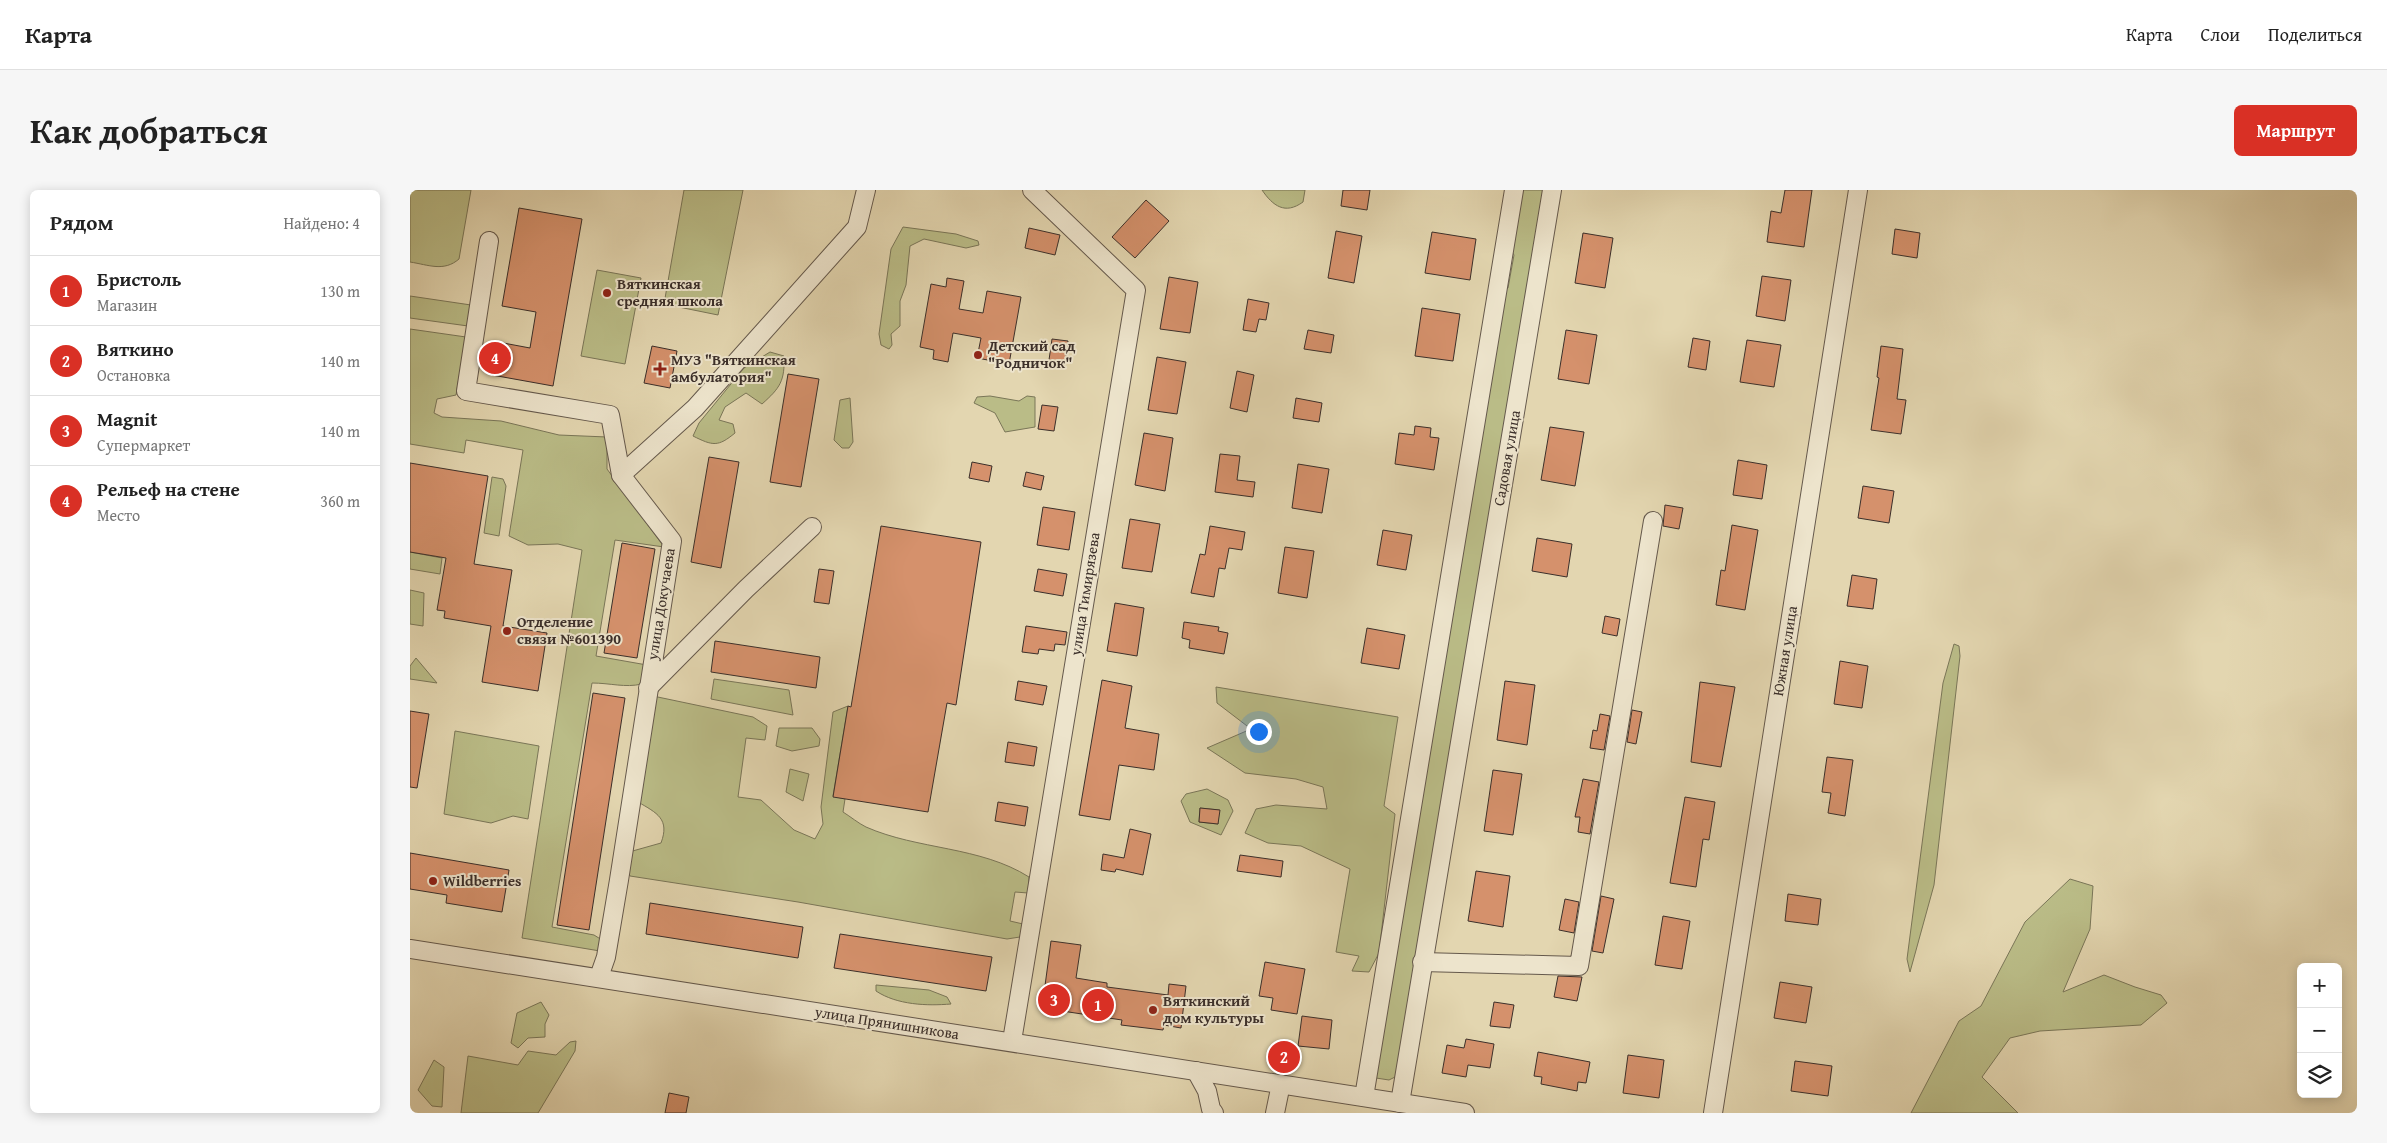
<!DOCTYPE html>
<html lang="ru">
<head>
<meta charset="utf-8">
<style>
	body { margin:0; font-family:"Gentium Book Plus",serif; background:#f6f6f6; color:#222 }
	.controls { position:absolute; right:15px; bottom:15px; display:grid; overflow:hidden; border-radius:8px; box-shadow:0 2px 12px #0003 }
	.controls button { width:45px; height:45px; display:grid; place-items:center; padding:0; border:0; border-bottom:1px solid #e0e0e0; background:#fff; color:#222; font:25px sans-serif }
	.you { position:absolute; left:848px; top:541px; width:18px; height:18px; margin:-12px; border:4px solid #fff; border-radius:50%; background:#1a73e8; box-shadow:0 0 0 8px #1a73e833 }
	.badge { display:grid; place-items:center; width:32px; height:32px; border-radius:50%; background:#d93025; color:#fff; font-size:16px; font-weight:700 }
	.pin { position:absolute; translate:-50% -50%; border:2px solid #fff; box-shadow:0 1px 5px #0006 }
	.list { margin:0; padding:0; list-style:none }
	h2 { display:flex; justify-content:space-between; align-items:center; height:65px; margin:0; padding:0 20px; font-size:21px }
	h2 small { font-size:16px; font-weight:400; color:#767676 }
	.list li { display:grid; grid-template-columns:32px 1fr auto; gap:15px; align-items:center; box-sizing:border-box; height:70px; padding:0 20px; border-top:1px solid #e0e0e0 }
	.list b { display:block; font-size:19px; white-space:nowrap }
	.list p { margin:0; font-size:16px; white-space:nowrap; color:#767676 }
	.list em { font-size:16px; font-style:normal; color:#767676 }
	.icon { flex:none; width:28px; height:28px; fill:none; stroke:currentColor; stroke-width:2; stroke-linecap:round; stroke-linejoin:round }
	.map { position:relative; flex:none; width:1947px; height:923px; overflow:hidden; border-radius:8px }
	header { display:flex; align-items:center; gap:30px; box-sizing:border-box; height:70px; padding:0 25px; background:#fff; border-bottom:1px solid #e0e0e0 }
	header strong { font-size:24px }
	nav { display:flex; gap:28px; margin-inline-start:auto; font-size:18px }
	.intro { display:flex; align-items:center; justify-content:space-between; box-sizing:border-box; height:120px; padding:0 30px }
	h1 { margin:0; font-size:35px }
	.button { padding:12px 22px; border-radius:8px; background:#d93025; color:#fff; font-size:18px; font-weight:700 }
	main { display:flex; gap:30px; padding:0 30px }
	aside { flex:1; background:#fff; border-radius:8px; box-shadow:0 2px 12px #0003 }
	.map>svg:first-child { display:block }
	.green { fill:#babc87; stroke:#7a7658; fill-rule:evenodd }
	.building { fill:#d5916c; stroke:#3b2f2a }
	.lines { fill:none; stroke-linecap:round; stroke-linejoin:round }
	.minor-casing { stroke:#65594c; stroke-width:20 }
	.minor { stroke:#ede4cc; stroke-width:18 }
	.poi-dot { fill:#8f2418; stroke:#ede4cc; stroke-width:2 }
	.labels { text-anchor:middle; stroke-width:4; stroke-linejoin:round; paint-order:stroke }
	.poi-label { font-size:15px; font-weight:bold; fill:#3b2f2a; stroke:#ede4cc; text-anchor:start }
	.street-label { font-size:15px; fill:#3b2f2a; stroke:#ede4cc }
</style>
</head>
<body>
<header>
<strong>Карта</strong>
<nav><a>Карта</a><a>Слои</a><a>Поделиться</a></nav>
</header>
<div class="intro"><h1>Как добраться</h1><a class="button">Маршрут</a></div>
<main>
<aside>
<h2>Рядом<small>Найдено: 4</small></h2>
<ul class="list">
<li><span class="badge">1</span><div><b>Бристоль</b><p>Магазин</p></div><em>130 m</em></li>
<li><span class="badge">2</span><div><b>Вяткино</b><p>Остановка</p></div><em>140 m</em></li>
<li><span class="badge">3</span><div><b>Magnit</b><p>Супермаркет</p></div><em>140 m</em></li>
<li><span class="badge">4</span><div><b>Рельеф на стене</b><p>Место</p></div><em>360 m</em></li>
</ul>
</aside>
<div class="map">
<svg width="1947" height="923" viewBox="0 0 1947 923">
	<rect width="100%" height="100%" fill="#e3d6b0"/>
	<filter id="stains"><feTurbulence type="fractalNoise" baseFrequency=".004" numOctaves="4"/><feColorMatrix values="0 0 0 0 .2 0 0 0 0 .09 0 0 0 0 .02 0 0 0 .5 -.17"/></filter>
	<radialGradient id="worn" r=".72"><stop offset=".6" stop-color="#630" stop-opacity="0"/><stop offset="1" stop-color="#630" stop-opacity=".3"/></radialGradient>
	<g class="green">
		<path d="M0 0H61L49 69C34 82 19 75 0 72Z"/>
		<polygon points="274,0 333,0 308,125 254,114"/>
		<path d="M852 0H895L893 12C875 25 863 16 852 0Z"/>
		<polygon points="1110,0 1135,0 987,886 979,890 966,888 1091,102 1098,98 1104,65 1100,58"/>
		<polygon points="493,37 546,44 568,51 569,55 556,58 514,49 500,56 496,95 490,111 490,136 481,144 482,155 479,159 471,155 469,144 481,59"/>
		<polygon points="187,80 231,88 215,174 171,166"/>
		<polygon points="0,106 61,115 58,136 0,128"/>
		<path d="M0 139 56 147 46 205 27 209 24 223 32 227 91 231 149 245 197 247V279L254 357 205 350 186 466 237 475 232 494C215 498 200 493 182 493L142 737 184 745 192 750 190 761 112 748 172 360 148 354 118 355 99 346 113 260 56 250 54 263 0 254Z"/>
		<path d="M360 162 374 166C375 191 370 198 352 214L336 203 315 217 309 230 323 234 325 243C308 257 303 256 283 246L289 233 334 178Z"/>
		<polygon points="580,206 609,211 617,206 625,207 625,237 595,242 585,223 564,213 567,207"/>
		<polygon points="440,208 443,252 439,258 432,258 424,250 430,210"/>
		<polygon points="82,287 93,289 96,296 89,346 74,343"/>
		<polygon points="0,362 32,368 30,384 0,379"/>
		<polygon points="0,400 14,403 13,436 0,434"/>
		<polygon points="1544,454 1549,456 1550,466 1524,695 1500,782 1497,769 1533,493"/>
		<polygon points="6,468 27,493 0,489 0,476"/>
		<polygon points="304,489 379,500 383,525 301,509"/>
		<polygon points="806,497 988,527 974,616 985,624 969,763 959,782 942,781 949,766 926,762 940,679 891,656 858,653 835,643 846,619 866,615 917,619 913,597 886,589 835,583 797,558 841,539 807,513"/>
		<path d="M243 506 343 527 357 536 355 550 336 548 328 607 351 610 384 640 405 649 413 634 411 617 423 522 438 516 423 606 435 609 433 622C441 627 448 633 456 637 508 660 570 656 619 687L618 703 605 702 600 731 613 734 610 747 597 749 388 712 220 686 216 678 219 662 251 653C260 629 247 623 228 612Z"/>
		<polygon points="369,538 402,538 410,549 409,556 382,561 366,556"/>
		<polygon points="45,541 129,556 118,629 103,626 81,633 34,624"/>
		<polygon points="380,579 399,584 393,611 376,602"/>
		<path d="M797 599 818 610 823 621 811 645 780 632 771 611 776 604ZM790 618 809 620 808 634 789 632Z"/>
		<polygon points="1660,689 1683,696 1680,739 1653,802 1694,785 1725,797 1751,805 1757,813 1731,835 1630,841 1600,848 1572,887 1608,923 1501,923 1549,831 1571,816 1615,732"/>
		<path d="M466 795 519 800 537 807 541 814C517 816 487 815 466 801Z"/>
		<polygon points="131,812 139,825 135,834 135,847 118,848 108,858 101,853 107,823"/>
		<polygon points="166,851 165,861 128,923 51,923 58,866 108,875 118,861 146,865 160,852"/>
		<polygon points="24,870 34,877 32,917 22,916 8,900"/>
	</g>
	<g class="building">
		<polygon points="933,0 960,0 957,20 931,16"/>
		<polygon points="1375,0 1402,0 1394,57 1357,52 1361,21 1371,23"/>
		<polygon points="736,10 759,31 725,68 702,47"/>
		<polygon points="109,18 172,29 143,196 82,185 88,152 120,158 126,122 92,116"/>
		<polygon points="619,38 650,45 645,65 615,58"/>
		<polygon points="1485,39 1510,43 1507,68 1482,64"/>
		<polygon points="926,41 952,46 944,93 918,88"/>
		<polygon points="1022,42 1066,49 1060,90 1015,83"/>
		<polygon points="1173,43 1203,48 1195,98 1165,93"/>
		<polygon points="1352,86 1381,90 1375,131 1346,126"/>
		<polygon points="759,87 788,92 780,143 750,139"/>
		<polygon points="537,88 554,91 549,119 573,123 577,101 611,107 599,174 567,168 571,148 543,143 538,172 523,169 524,160 510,157 521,94 536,97"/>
		<polygon points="838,109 859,113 856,130 849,129 846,142 833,140"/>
		<polygon points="1012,118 1050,124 1043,171 1005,166"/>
		<polygon points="898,140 924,145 921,163 894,159"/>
		<polygon points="1156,140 1187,145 1179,194 1148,189"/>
		<polygon points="1283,148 1300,151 1296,180 1278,177"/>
		<polygon points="642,149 658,151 655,173 639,170"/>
		<polygon points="1337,150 1371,155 1364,197 1330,192"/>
		<polygon points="242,156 267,161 260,198 234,193"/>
		<polygon points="1471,156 1493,159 1487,209 1496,210 1491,244 1461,240 1469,188 1467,187"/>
		<polygon points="747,167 776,172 767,224 738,220"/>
		<polygon points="827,181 844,185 837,222 820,218"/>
		<polygon points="378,184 409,189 391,297 360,292"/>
		<polygon points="886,208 912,213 909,232 883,228"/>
		<polygon points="632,215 648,217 644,241 628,239"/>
		<polygon points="1005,236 1021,238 1020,247 1029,248 1024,280 985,274 989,243 1004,245"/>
		<polygon points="1140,237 1174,242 1165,296 1131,290"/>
		<polygon points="734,243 763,248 755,301 725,295"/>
		<polygon points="810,264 830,266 827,290 845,292 843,307 805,302"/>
		<polygon points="299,267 329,272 311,378 281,372"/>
		<polygon points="1328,270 1357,275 1352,309 1323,305"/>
		<polygon points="562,272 582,276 579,292 559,288"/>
		<polygon points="0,273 78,286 64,374 102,380 93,436 137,443 128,501 72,492 81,436 34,428 35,421 27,420 36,368 0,362"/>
		<polygon points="888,274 919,279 912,323 882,318"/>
		<polygon points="616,282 634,286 631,300 613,296"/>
		<polygon points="1453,296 1484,301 1479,333 1448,328"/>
		<polygon points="1255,315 1273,318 1269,339 1253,336"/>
		<polygon points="633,317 665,322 659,360 627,355"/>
		<polygon points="720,329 750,334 742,382 712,378"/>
		<polygon points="1322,335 1348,340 1335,420 1306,415 1311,380 1315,381"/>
		<polygon points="471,336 571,352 546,515 537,513 518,622 423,607 438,516 441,517"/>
		<polygon points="800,336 835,342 832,360 819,358 815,379 809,378 804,407 781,403 790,364 795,365"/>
		<polygon points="973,340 1002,345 996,380 967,375"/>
		<polygon points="1127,348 1162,354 1157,387 1122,381"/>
		<polygon points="212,353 245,359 227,468 194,463"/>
		<polygon points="875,357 904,361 897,408 868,403"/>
		<polygon points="409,379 424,381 419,414 404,412"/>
		<polygon points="628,379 657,384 653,406 624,401"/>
		<polygon points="1442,385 1467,389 1463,419 1437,416"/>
		<polygon points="705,413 734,418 727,466 697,461"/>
		<polygon points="1195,426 1210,429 1207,446 1192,443"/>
		<polygon points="774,432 809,437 808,441 818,443 814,464 779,458 780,450 772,448"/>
		<polygon points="616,436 657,442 655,455 645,454 644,461 629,459 628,464 612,462"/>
		<polygon points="957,438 995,445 989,479 951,473"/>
		<polygon points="305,451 410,467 406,498 301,482"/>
		<polygon points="1430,471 1458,476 1452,518 1424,514"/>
		<polygon points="692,490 722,496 715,538 749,544 744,580 709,575 700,630 669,625"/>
		<polygon points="608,491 637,496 633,515 605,510"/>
		<polygon points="1095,491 1125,495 1117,555 1087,550"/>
		<polygon points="1290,492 1325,497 1311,577 1281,572"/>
		<polygon points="183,503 215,508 179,740 147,735"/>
		<polygon points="1222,520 1232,522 1226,554 1217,552"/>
		<polygon points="0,521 19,524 7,598 0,597"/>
		<polygon points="1190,524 1200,526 1194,560 1180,558 1183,540 1187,541"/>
		<polygon points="598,552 627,557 624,576 595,572"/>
		<polygon points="1417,567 1443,570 1435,626 1418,623 1421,603 1412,602"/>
		<polygon points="1083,580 1112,584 1103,645 1074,641"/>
		<polygon points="1173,589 1189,592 1180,644 1168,642 1170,627 1165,627"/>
		<polygon points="1275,607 1305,612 1299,650 1293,649 1286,697 1260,693"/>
		<polygon points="588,612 618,617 615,636 585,631"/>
		<polygon points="790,618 810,620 808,634 789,632"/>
		<polygon points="720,639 741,644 733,685 706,679 705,682 691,680 693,664 714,668"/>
		<polygon points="0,663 99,680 92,722 36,713 37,705 0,699"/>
		<polygon points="830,665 873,671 871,687 827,681"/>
		<polygon points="1066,681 1100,686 1093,737 1058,731"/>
		<polygon points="1378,704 1411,709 1408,735 1375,731"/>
		<polygon points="1191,706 1204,709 1193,763 1182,761"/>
		<polygon points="1155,709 1169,712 1164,743 1149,740"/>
		<polygon points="240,713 393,737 388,768 236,744"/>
		<polygon points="1253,726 1280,731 1272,779 1245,775"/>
		<polygon points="430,744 582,767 576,801 424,778"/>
		<polygon points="641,751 671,755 666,788 697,793 697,797 758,805 759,794 776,796 771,838 754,835 753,840 711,835 712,830 632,818"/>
		<polygon points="855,772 895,779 887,824 861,820 863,808 849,806"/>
		<polygon points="1148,786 1172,787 1167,811 1144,807"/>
		<polygon points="1370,792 1402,797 1396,833 1364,828"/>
		<polygon points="1084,812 1104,815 1100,838 1080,836"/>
		<polygon points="892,826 922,830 919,859 888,856"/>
		<polygon points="1056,849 1084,854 1080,878 1058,875 1056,887 1032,883 1037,855 1054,858"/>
		<polygon points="1128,862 1180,872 1176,893 1168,892 1167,901 1131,894 1132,887 1124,886"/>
		<polygon points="1218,865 1254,870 1249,908 1213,903"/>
		<polygon points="1385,871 1422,876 1418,906 1381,901"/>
		<polygon points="259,903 279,907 276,923 255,923"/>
	</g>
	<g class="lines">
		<defs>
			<g id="minor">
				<polyline points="79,51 56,201 200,225 211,285 262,351 209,690 196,767 189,787"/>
				<polyline points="211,285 285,218 447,37 456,0"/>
				<polyline points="238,498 336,399 402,337"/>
				<polyline points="0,759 1055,923"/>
				<polyline points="1012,772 1169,776 1243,331"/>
				<polyline points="602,851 726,100 622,0"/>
				<polyline points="786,881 797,901 801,919 804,923"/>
				<polyline points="954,907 1104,0"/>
				<polyline points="990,913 1142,0"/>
				<polyline points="865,923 871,894"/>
				<polyline points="1303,923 1448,0"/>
			</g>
		</defs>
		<use href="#minor" class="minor-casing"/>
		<use href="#minor" class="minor"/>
	</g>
	<g class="poi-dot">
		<circle cx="197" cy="103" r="5"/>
		<circle cx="568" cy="165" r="5"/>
		<path d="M247.5 171.5h5v5h5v5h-5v5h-5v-5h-5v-5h5z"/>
		<circle cx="97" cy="441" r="5"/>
		<circle cx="23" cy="691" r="5"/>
		<circle cx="743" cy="820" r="5"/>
	</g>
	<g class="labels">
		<g class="poi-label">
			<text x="207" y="99">Вяткинская<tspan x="207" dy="17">средняя школа</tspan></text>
			<text x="578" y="161">Детский сад<tspan x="578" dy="17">"Родничок"</tspan></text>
			<text x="261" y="175">МУЗ "Вяткинская<tspan x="261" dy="17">амбулатория"</tspan></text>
			<text x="107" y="437">Отделение<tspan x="107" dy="17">связи №601390</tspan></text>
			<text x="33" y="696">Wildberries</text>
			<text x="753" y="816">Вяткинский<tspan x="753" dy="17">дом культуры</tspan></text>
		</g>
		<g class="street-label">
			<text transform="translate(1097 268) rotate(-80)" y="5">Садовая улица</text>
			<text transform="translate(675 404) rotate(-81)" y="5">улица Тимирязева</text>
			<text transform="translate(251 414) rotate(-81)" y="5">улица Докучаева</text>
			<text transform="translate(1375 461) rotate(-81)" y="5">Южная улица</text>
			<text transform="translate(477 833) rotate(9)" y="5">улица Прянишникова</text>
		</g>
	</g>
	<rect width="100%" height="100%" filter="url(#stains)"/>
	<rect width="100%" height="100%" fill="url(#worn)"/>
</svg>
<div class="controls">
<button>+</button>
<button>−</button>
<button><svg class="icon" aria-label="layers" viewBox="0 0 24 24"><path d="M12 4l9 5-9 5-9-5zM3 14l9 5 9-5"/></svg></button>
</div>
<div class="you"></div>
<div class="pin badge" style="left:688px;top:815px">1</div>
<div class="pin badge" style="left:874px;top:867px">2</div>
<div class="pin badge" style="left:644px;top:810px">3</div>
<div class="pin badge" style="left:85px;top:168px">4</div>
</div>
</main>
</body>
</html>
